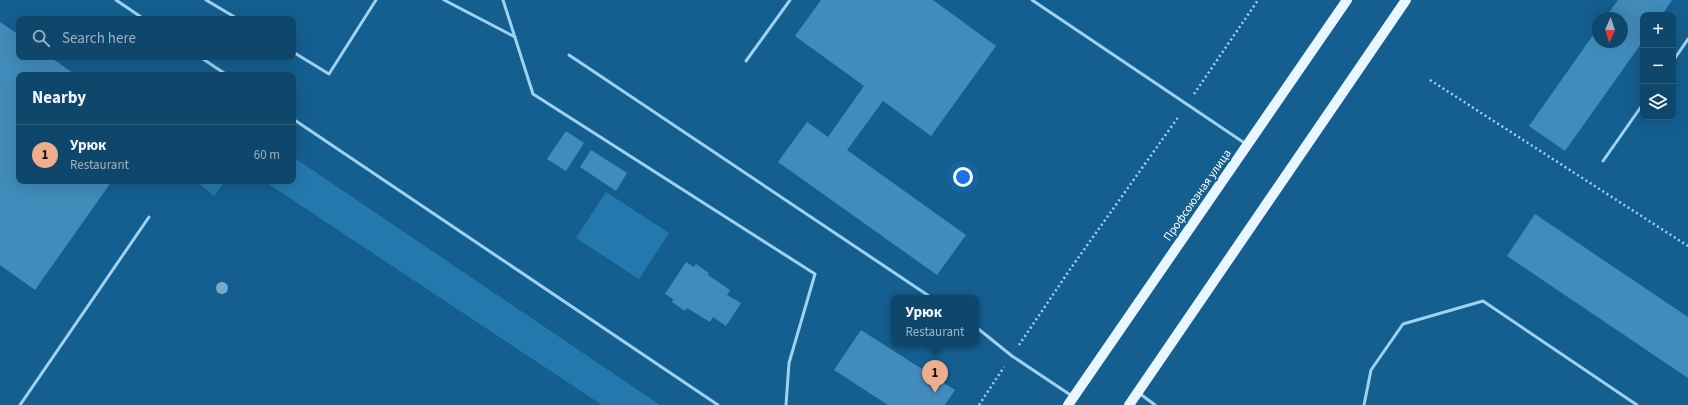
<!DOCTYPE html>
<html lang="en">
<head>
<meta charset="utf-8">
<style>
	body { margin:0; font-family:"Source Sans 3",sans-serif; background:#1d5174; color:#f1f3f6 }
	.controls { position:absolute; right:12px; top:12px; display:grid; overflow:hidden; border-radius:8px; box-shadow:0 4px 16px #0002 }
	.controls button { width:36px; height:36px; display:grid; place-items:center; padding:0; border:0; border-bottom:1px solid #2f5f7f; background:#0f476c; color:#f1f3f6; font:20px sans-serif }
	.compass { position:absolute; left:1592px; top:12px; width:36px; height:36px; border-radius:50%; background:#0f476c; box-shadow:0 4px 16px #0002; rotate:183deg }
	.you { position:absolute; left:963px; top:177px; width:14px; height:14px; margin:-10px; border:3px solid #fff; border-radius:50%; background:#1a73e8; box-shadow:0 0 0 6px #1a73e833 }
	.badge { display:grid; place-items:center; width:26px; height:26px; border-radius:50%; background:#eead8d; color:#111; font-size:13px; font-weight:700 }
	.pin { position:absolute; translate:-50% -33px; filter:drop-shadow(0 1px 2px #0008) }
	.pin::after { content:''; position:absolute; top:21px; width:14px; height:12px; background:inherit; clip-path:polygon(0 0,100% 0,50% 100%) }
	.popup { position:absolute; left:891px; top:295px; width:88px; height:52px; box-sizing:border-box; display:grid; place-content:center; border-radius:8px; background:#0f476c; filter:drop-shadow(0 1px 3px #0005); font-size:13px; white-space:nowrap; color:#9bb2c2 }
	.popup b { font-size:15px; color:#f1f3f6 }
	.popup::after { content:''; position:absolute; left:50%; top:100%; margin-left:-8px; border:8px solid transparent; border-top-color:#0f476c }
	.list { margin:0; padding:0; list-style:none }
	h2 { display:flex; justify-content:space-between; align-items:center; height:52px; margin:0; padding:0 16px; font-size:17px }
	h2 small { font-size:13px; font-weight:400; color:#9bb2c2 }
	.list li { display:grid; grid-template-columns:26px 1fr auto; gap:12px; align-items:center; box-sizing:border-box; height:60px; padding:0 16px; border-top:1px solid #2f5f7f }
	.list b { display:block; font-size:15px; white-space:nowrap }
	.list p { margin:0; font-size:13px; white-space:nowrap; color:#9bb2c2 }
	.list em { font-size:13px; font-style:normal; color:#9bb2c2 }
	.icon { flex:none; width:22px; height:22px; fill:none; stroke:currentColor; stroke-width:2; stroke-linecap:round; stroke-linejoin:round }
	.map { position:relative; flex:none; width:1688px; height:405px; overflow:hidden }
	.search { position:absolute; background:#0f476c; box-shadow:0 4px 16px #0002; left:16px; top:16px; width:280px; height:44px; display:flex; align-items:center; gap:10px; box-sizing:border-box; padding:0 14px; border-radius:8px; color:#9bb2c2; font-size:15px }
	.panel { position:absolute; background:#0f476c; box-shadow:0 4px 16px #0002; left:16px; top:72px; width:280px; height:112px; border-radius:8px }
	.map>svg:first-child { display:block }
	.green { fill:#2379ad }
	.building { fill:#418cba }
	.lines { fill:none; stroke-linecap:round; stroke-linejoin:round }
	.path { stroke:#9fd2f1; stroke-width:2.5; stroke-dasharray:2 3; stroke-linecap:butt }
	.lane { stroke:#9fd2f1; stroke-width:3 }
	.primary { stroke:#e9f6ff; stroke-width:10 }
	.tree { fill:#76aacb }
	.labels { text-anchor:middle; stroke-width:4; stroke-linejoin:round; paint-order:stroke }
	.street-label { font-size:12px; fill:#fff; stroke:#145f90 }
</style>
</head>
<body>
<div class="map">
<svg width="1688" height="405" viewBox="0 0 1688 405">
	<rect width="100%" height="100%" fill="#145f90"/>
	<g class="green">
		<polygon points="293,157 660,405 602,405 264,181 293,181"/>
		<polygon points="196,181 225,181 214,196"/>
		<polygon points="606,192 669,233 639,279 576,238"/>
	</g>
	<g class="building">
		<polygon points="821,0 933,0 996,46 931,136 883,101 847,150 966,235 937,275 778,162 807,122 828,137 864,86 795,36"/>
		<polygon points="1618,0 1672,0 1662,15 1643,15 1643,41 1565,151 1529,126 1598,28 1598,42 1622,42 1622,18 1605,18"/>
		<polygon points="0,22 19,35 19,57 50,57 76,75 19,75 19,181 112,181 35,290 0,265"/>
		<polygon points="566,131 584,143 566,171 547,159"/>
		<polygon points="591,150 627,173 616,191 580,167"/>
		<polygon points="1535,214 1688,317 1688,378 1507,256"/>
		<polygon points="686,262 694,267 696,264 709,273 708,275 730,290 727,295 741,303 726,326 713,317 710,322 687,308 685,311 672,302 673,299 665,294"/>
		<polygon points="861,330 955,390 945,405 888,405 834,370"/>
	</g>
	<g class="lines">
		<g class="path">
			<polyline points="1430,80 1688,246"/>
			<polyline points="1194,94 1258,0"/>
			<polyline points="1019,345 1071,268 1179,116"/>
			<polyline points="979,405 1004,367"/>
		</g>
		<g class="lane">
			<polyline points="116,0 144,19"/>
			<polyline points="206,0 238,19"/>
			<polyline points="444,0 515,37"/>
			<polyline points="503,0 533,94 815,274 789,363 786,405"/>
			<polyline points="1032,0 1246,144"/>
			<polyline points="293,52 329,74 376,0"/>
			<polyline points="569,55 932,298"/>
			<polyline points="200,57 227,75"/>
			<polyline points="746,61 790,0"/>
			<polyline points="1673,61 1688,39"/>
			<polyline points="293,119 718,405"/>
			<polyline points="1603,161 1643,104"/>
			<polyline points="976,327 1012,356 1072,396"/>
			<polyline points="1139,393 1155,405"/>
			<polyline points="20,405 149,217"/>
			<polyline points="1364,405 1371,370 1403,324 1483,301 1637,405"/>
		</g>
		<g class="primary">
			<polyline points="1068,405 1347,0"/>
			<polyline points="1129,405 1406,0"/>
		</g>
	</g>
	<circle class="tree" cx="222" cy="288" r="6"/>
	<g class="labels">
		<g class="street-label">
			<text transform="translate(1197 195) rotate(-55)" y="4">Профсоюзная улица</text>
		</g>
	</g>
</svg>
<div class="controls">
<button>+</button>
<button>−</button>
<button><svg class="icon" aria-label="layers" viewBox="0 0 24 24"><path d="M12 4l9 5-9 5-9-5zM3 14l9 5 9-5"/></svg></button>
</div>
<svg class="compass" viewBox="-18 -18 36 36"><path d="M0-13l5 13h-10z" fill="#e53935"/><path d="M0 13l5-13h-10z" fill="#9bb2c2"/></svg>
<div class="you"></div>
<div class="pin badge" style="left:935px;top:393px">1</div>
<div class="popup"><b>Урюк</b>Restaurant</div>
<div class="search"><svg class="icon" aria-label="search" viewBox="0 0 24 24"><circle cx="10" cy="10" r="6"/><path d="M15 15l6 6"/></svg>Search here</div>
<section class="panel">
<h2>Nearby<small></small></h2>
<ul class="list">
<li><span class="badge">1</span><div><b>Урюк</b><p>Restaurant</p></div><em>60 m</em></li>
</ul>
</section>
</div>
</body>
</html>
